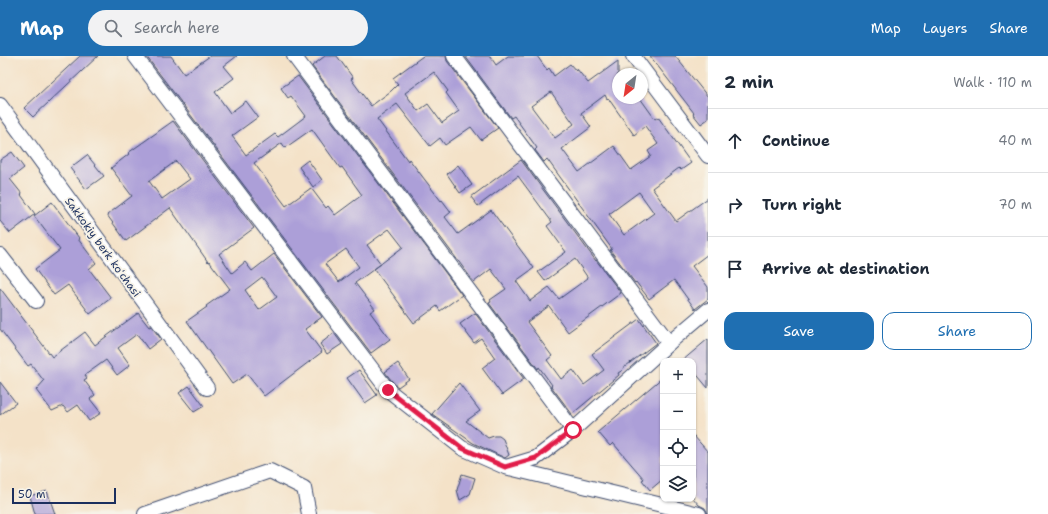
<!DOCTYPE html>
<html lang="en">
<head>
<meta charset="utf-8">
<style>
	body { margin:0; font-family:"Shantell Sans",sans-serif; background:#f2f2f3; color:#1f2937 }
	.controls { position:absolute; right:12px; bottom:12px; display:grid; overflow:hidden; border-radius:8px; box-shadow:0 1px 3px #0004 }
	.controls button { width:36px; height:36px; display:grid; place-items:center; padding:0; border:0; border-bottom:1px solid #e0e1e3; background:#fff; color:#1f2937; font:20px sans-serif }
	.compass { position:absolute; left:612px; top:12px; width:36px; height:36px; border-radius:50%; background:#fff; box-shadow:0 1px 3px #0004; rotate:210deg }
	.scale { position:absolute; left:12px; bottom:10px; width:104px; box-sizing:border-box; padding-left:4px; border:2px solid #1b2f5e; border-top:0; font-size:11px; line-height:14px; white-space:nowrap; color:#1b2f5e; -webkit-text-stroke:3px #f7f3e8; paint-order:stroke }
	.stop { position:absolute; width:12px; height:12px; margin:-9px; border:3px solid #e11d48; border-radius:50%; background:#fff }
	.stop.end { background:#e11d48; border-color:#fff; box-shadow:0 1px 4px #0008 }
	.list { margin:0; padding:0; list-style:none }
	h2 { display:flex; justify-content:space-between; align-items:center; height:52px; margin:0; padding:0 16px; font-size:17px }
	h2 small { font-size:13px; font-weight:400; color:#747a83 }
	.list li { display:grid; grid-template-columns:26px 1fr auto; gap:12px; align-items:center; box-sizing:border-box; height:64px; padding:0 16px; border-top:1px solid #e0e1e3 }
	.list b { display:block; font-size:15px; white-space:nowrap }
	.list em { font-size:13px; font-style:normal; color:#747a83 }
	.actions { display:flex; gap:8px; padding:12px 16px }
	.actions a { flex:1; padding:9px 0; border:1px solid #1f6fb2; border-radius:12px; text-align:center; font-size:14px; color:#1f6fb2 }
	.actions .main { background:#1f6fb2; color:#fff }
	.icon { flex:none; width:22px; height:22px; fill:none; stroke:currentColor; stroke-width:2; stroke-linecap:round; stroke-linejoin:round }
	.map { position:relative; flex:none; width:708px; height:458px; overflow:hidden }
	header { display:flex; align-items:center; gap:24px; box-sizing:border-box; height:56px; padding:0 20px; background:#1f6fb2; color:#fff }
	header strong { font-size:19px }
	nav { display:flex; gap:22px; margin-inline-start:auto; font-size:14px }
	.search { width:280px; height:36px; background:#f2f2f3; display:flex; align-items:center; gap:10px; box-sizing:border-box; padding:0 14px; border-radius:22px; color:#747a83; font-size:15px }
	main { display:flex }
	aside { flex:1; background:#fff }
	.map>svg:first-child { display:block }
	.building { fill:#ac9fd8; fill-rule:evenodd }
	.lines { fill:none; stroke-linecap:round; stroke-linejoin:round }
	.minor-casing { stroke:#3c4a6e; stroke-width:16 }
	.minor { stroke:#fff; stroke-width:14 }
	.route { stroke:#e11d48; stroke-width:5 }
	.labels { text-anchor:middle; stroke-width:3.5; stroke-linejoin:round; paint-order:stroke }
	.street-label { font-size:11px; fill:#1b2f5e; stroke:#f7f3e8 }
</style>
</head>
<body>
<header>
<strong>Map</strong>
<div class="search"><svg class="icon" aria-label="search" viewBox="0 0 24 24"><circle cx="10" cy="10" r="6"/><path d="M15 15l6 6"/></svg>Search here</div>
<nav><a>Map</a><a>Layers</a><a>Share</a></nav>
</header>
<main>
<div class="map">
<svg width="708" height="458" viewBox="0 0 708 458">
	<rect width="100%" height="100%" fill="#f7f3e8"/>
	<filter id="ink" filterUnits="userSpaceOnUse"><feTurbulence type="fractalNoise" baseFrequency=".025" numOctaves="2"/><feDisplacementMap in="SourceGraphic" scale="8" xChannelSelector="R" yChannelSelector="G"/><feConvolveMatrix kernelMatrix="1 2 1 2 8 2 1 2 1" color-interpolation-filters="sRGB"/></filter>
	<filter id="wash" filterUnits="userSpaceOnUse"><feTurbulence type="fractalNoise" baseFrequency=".012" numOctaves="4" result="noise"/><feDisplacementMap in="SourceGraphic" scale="16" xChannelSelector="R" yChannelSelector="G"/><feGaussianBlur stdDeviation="0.9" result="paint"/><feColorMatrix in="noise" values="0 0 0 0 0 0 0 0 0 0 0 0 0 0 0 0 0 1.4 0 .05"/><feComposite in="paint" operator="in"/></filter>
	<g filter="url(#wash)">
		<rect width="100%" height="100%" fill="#f4e2c8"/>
		<g id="blocks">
			<g class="building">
				<polygon points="80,0 98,0 33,61 24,52"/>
				<path d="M146 0H171L184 18 210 0H237L224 10 234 22 215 36 230 57 246 45 258 61 232 80 246 99 275 78 278 81 306 60 291 40 288 42 281 32 298 20 462 239 440 255 437 250 414 267 374 213 403 191 389 173 367 189 381 208 355 227 375 253 370 256 390 283 371 297ZM312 73 340 112 342 111 362 139 335 159 328 150 326 152 311 132 286 150 254 107 282 87 285 92ZM346 193 359 211 339 226 325 208Z"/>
				<path d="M325 0H337L353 22 351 23 371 50 391 35 398 28 393 22 423 0H446L447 5 498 72 481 84 471 71 445 89 440 82 430 90 397 48 377 63 408 105 409 103 441 145 442 144 451 156 445 161 458 178 491 154 534 212 516 225 530 245 549 231 559 243 588 222 575 203 545 225 538 216 566 196 547 170 552 166 518 120 478 150 471 141 521 104 596 205V204L621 237 568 276 549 250 527 266 552 300 547 304 561 323 573 314 584 329 604 314 592 298 639 263 656 287 622 313 623 314 618 317 619 319 572 358 551 330 552 329 539 311 538 313 489 247 491 246 490 244 506 233 491 213 474 226 312 10ZM434 16 448 35 446 37 459 55 442 67 428 48 418 55 405 37Z"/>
				<path d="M465 0H490L496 9 508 0H537L547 14 549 12 554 20 570 8 576 15 577 13 588 27 618 5V42H640L655 63 658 61 691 107 681 114 679 112 652 132 676 165 708 142V198L692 210 708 231V243L695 253 674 224 649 243 636 226 635 227 610 194 612 193 547 103 544 106 535 94 537 92 514 60 511 62ZM551 36 574 68 555 82 531 50ZM605 39 607 43 608 42 634 79 645 70 658 88 648 95 651 100 631 114 614 90 579 116 562 93 591 71 581 57ZM639 136 654 157 624 179 609 158Z"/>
				<polygon points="650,0 675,0 708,41 708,63 701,68 693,58 694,57"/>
				<path d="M173 65 254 172 219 198 232 217 245 206 252 215 274 198 322 261 305 273 322 296 264 340 247 318 232 328 187 265 207 251 206 250 230 233 209 205 208 206 170 152 126 185 107 159 132 140 111 112 129 98 128 97ZM176 105 190 123 162 143 149 125ZM262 221 277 241 259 254 245 234Z"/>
				<polygon points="12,96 24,112 10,123 22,138 21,139 35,158 10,177 0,165 0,104"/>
				<polygon points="87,99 104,120 86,133 70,112"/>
				<polygon points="308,104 322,124 313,131 299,111"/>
				<polygon points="458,109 472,129 460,137 447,118"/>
				<polygon points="52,146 79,182 78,183 96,207 89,213 111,242 90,258 68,229 54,239 35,213 60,194 34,160"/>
				<polygon points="0,232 52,301 85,276 95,289 138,257 149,271 151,270 161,283 148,293 137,278 118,292 130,309 117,319 106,304 85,319 87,322 84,324 95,339 90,343 101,357 89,365 78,349 68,356 63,350 52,355 36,334 44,325 31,308 28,310 0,273"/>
				<polygon points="475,257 524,323 502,339 482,312 495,302 481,282 474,287 460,268"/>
				<polygon points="334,277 342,288 327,298 320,288"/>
				<polygon points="708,283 708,332 693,314 693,305 682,305"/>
				<polygon points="398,307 409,323 398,331 394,328 385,316"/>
				<polygon points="359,314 377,339 365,347 347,322"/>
				<polygon points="663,321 663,423 650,434 642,424 644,423 613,387 610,390 598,376"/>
				<polygon points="0,326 16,347 0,359"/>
				<polygon points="459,327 480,355 466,365 488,382 494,380 499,380 503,383 509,399 505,402 473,387 432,358"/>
				<polygon points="189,330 204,350 194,356 179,337"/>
				<polygon points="693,379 708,396 708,458 705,452 699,449 693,442"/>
				<polygon points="462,418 475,422 470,438 460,444 457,434"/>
				<polygon points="47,435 55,458 35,458 30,440"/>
			</g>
		</g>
	</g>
	<g filter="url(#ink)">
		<use href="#blocks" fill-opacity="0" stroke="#3c4a6e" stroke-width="1"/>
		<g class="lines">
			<defs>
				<g id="minor">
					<polyline points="135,0 388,334 462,392 505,411 699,458"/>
					<polyline points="294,0 573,374"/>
					<polyline points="454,0 669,287"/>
					<polyline points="633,0 708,100"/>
					<polyline points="0,49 207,332"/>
					<polyline points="0,199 36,245"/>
					<polyline points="506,411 536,402 573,374 669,287 708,254"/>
					<polyline points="145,458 270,415 304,432 309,458"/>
				</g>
			</defs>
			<use href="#minor" class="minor-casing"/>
			<use href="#minor" class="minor"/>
		</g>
	</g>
	<g class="lines" filter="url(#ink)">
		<polyline class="route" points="388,334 462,392 505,411 536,402 573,374"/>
	</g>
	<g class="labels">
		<g class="street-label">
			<text transform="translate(103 191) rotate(54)" y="4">Sakkokiy berk koʻchasi</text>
		</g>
	</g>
</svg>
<div class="controls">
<button>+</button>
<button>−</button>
<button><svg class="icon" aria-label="locate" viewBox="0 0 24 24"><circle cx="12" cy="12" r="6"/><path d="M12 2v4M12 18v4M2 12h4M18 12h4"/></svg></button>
<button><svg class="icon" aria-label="layers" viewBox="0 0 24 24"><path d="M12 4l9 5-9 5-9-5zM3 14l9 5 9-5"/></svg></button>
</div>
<svg class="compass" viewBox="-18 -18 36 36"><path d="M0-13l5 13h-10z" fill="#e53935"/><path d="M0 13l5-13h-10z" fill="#747a83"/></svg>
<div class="scale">50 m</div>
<div class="stop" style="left:573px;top:374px"></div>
<div class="stop end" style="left:388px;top:334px"></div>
</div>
<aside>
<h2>2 min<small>Walk · 110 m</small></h2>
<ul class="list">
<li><svg class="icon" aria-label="ahead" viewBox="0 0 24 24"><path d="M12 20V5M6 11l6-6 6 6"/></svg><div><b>Continue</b></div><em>40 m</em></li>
<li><svg class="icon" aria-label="right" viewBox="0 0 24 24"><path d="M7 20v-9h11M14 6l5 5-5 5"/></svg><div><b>Turn right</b></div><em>70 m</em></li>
<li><svg class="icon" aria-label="arrive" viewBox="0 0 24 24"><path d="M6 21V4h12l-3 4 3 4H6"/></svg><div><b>Arrive at destination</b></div></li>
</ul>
<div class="actions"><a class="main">Save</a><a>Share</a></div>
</aside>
</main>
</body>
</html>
